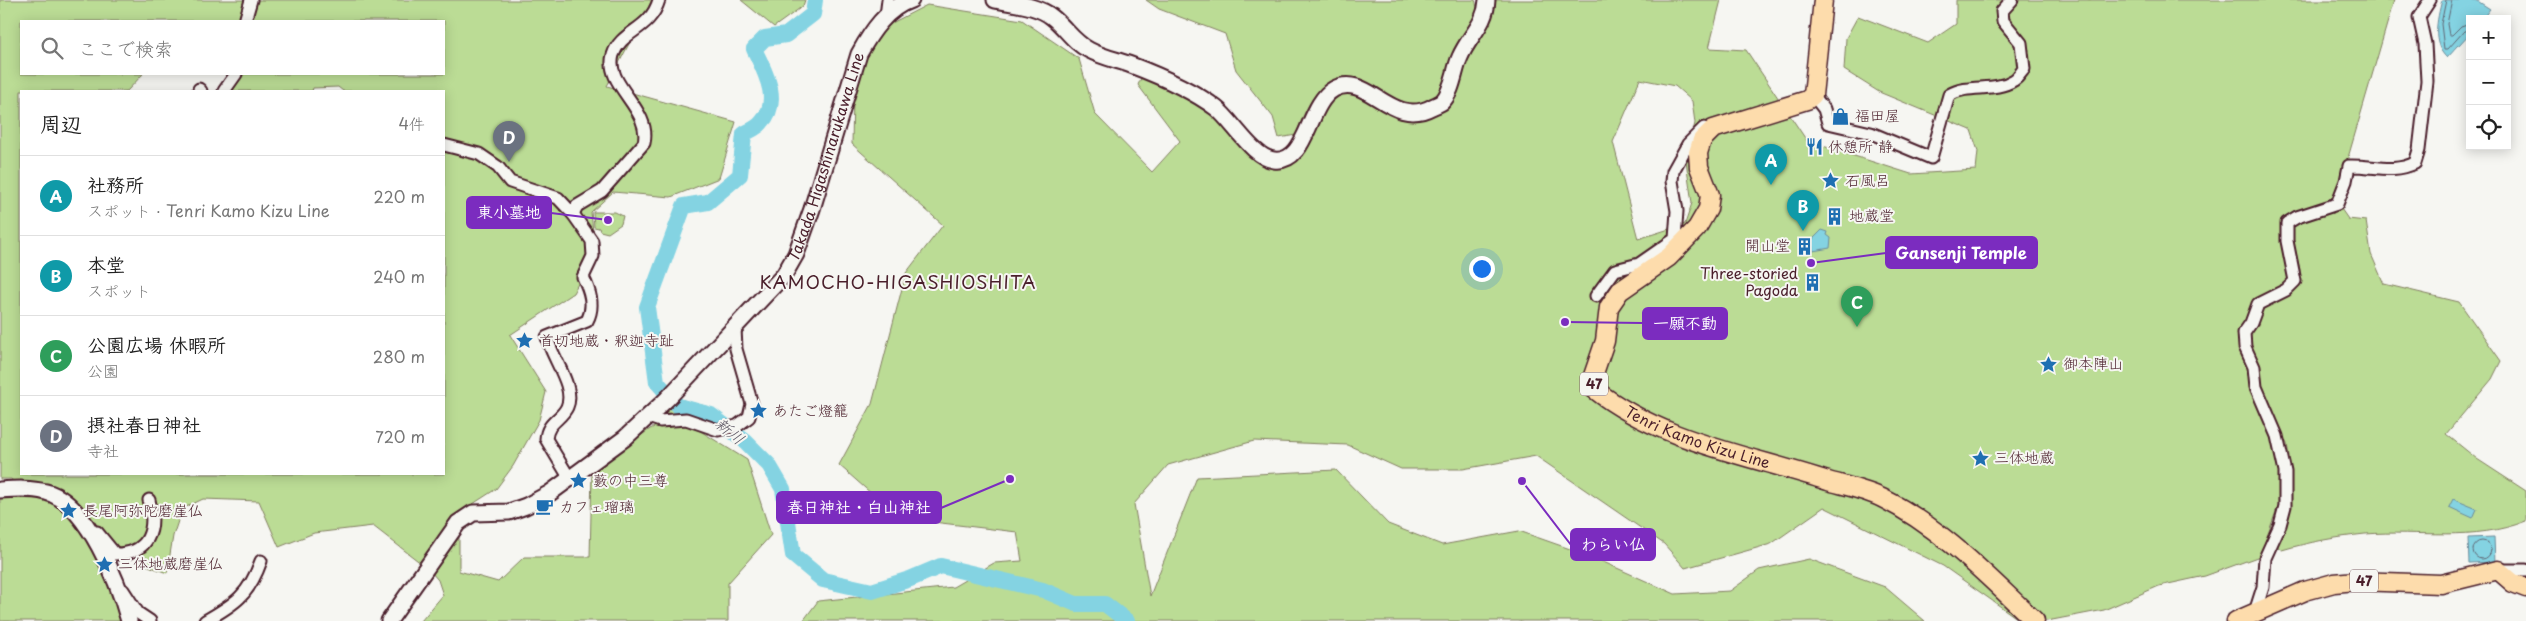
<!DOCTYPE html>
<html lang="ja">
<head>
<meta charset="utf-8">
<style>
	body { margin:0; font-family:"Playpen Sans","Klee One",sans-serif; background:#f2f2f2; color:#222 }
	.controls { position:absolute; right:15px; top:15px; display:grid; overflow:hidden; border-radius:0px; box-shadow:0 2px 12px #0003 }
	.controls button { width:45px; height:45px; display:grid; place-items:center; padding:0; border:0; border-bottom:1px solid #e0e0e0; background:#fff; color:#222; font:25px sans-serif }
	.you { position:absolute; left:1481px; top:268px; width:18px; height:18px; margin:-12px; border:4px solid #fff; border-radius:50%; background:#1a73e8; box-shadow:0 0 0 8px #1a73e833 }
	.badge { display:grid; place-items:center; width:32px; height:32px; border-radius:50%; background:#d93025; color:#fff; font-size:16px; font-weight:700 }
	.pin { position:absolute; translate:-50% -41px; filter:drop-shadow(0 1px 2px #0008) }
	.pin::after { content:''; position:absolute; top:26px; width:18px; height:15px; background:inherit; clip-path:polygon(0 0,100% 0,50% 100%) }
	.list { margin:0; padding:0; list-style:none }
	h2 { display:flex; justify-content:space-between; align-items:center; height:65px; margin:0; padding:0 20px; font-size:21px }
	h2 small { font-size:16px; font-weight:400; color:#767676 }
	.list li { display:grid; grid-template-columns:32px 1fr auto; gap:15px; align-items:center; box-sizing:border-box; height:80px; padding:0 20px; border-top:1px solid #e0e0e0 }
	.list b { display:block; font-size:19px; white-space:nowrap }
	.list p { margin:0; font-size:16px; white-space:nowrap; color:#767676 }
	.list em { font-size:16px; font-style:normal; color:#767676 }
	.icon { flex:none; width:28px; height:28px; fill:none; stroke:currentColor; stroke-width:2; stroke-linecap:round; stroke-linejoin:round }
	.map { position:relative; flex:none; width:2526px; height:621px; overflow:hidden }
	.search { position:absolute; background:#fff; box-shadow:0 2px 12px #0003; left:20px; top:20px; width:425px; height:55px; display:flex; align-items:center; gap:12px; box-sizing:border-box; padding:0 18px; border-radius:0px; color:#767676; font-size:19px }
	.panel { position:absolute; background:#fff; box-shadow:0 2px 12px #0003; left:20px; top:90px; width:425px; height:385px; border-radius:0px }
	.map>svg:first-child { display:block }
	.green { fill:#bbdc95; stroke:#827e60; fill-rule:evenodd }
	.water { fill:#84d3e2; stroke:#6d8b99 }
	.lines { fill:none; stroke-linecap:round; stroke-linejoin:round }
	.shore { stroke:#616774; stroke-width:1 }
	.river { stroke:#84d3e2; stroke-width:16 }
	.minor-casing { stroke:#4a1f2b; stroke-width:15 }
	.secondary-casing { stroke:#4a1f2b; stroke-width:19 }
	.primary-casing { stroke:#4a1f2b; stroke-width:21 }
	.minor { stroke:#f6f6f2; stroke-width:11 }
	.secondary { stroke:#f6f6f2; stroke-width:15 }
	.primary { stroke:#fddcac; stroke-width:18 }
	.labels { text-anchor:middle; stroke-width:4; stroke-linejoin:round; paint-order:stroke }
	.shield { fill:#f6f6f2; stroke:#7e6067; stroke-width:1 }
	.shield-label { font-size:14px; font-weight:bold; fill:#4a1f2b }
	.poi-label { font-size:15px; fill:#4a1f2b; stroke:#f6f6f2; text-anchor:start }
	.street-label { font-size:15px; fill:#4a1f2b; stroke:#f6f6f2 }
	.water-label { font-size:16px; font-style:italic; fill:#5b5562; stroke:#f6f6f2 }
	.quarter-label { font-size:18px; letter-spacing:1px; fill:#4a1f2b; stroke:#f6f6f2 }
	.leader { fill:none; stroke:#7b2cbf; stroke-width:2 }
	.callout-dot { fill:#7b2cbf; stroke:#f6f6f2; stroke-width:2 }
	.callout { fill:#7b2cbf; stroke:#7b2cbf; stroke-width:2 }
	.callout-label { font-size:16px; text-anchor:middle; font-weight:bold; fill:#fff }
</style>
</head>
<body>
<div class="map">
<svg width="2526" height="621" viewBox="0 0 2526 621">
	<rect width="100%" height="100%" fill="#f6f6f2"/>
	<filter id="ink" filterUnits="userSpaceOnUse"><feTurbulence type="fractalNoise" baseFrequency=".02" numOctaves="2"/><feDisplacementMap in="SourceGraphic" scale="10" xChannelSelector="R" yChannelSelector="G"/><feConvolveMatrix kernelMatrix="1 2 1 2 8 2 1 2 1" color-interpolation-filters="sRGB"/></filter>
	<g filter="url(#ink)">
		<g class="green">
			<polygon points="0,0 247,0 241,21 21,21 21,74 143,74 127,91 21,91 21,474 444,474 444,91 343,91 338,87 313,88 312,91 228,91 239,74 444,74 444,21 249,21 255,0 652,0 607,86 736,122 719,178 671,197 613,192 591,212 595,252 573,293 510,335 546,392 539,420 513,466 496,489 459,513 422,564 373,526 314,533 279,547 259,501 203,499 182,509 173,536 167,573 146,565 127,549 107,550 76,507 17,484 11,479 0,479"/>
			<polygon points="741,0 805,0 803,6 774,27"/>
			<path d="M1146 0H1475C1482 18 1465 33 1457 48 1449 62 1449 82 1438 94 1396 143 1337 10 1296 135L1279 138 1273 117 1236 70 1225 34 1159 9Z"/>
			<path d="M1493 0H1721L1709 48 1746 50 1807 141 1911 174 1976 170 1978 151 1971 130 1879 92 1844 70 1846 38 1858 16 1928 43 1956 24V0H2394L2338 192C2326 208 2281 208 2281 227 2280 238 2288 265 2290 278L2246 325 2238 338 2249 371 2258 407 2278 446 2280 465 2278 506 2260 556 2205 576 2159 586 2104 610 2047 621H2021L1943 566 1824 507 1771 544 1685 568 1664 544 1536 456 1463 469H1401L1348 445 1254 441 1168 465 1134 504 1150 596 1197 477 1336 470 1388 524 1442 545 1519 531 1590 556 1675 594 1730 591 1759 570 1809 559 1885 587 1925 621H803L818 601 953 587 994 563 1022 561 1017 532 899 518 839 465 872 404 906 273 943 225 852 144 853 95 865 56 884 27 927 5 1022 20 1079 59 1095 114 1152 172 1180 141 1138 85 1142 76 1198 103 1214 114 1272 167 1337 94 1352 92 1387 112 1402 118 1414 119 1429 116 1470 49 1488 26 1492 14ZM1640 79 1675 86 1692 101 1695 123 1686 161 1692 203 1685 224 1638 239 1613 142Z"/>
			<path d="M2339 206 2348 219 2366 221 2371 254 2384 284 2459 302 2501 361 2492 379 2446 434 2477 459 2526 491V521C2474 542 2419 530 2365 534 2337 537 2309 542 2282 550L2274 544 2289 456 2287 444 2266 404 2258 369 2248 339 2263 307 2298 282 2300 270 2290 226Z"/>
			<polygon points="593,212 615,212 623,216 621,224 608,233 600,231 599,228 594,227"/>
			<path d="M676 396C688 406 723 403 726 423L657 417Z"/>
			<polygon points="663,423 689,424 747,460 771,535 728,583 728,621 421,621 443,595 438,580 431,572 459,533 459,571 498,582 524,557 590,557 592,471 650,429"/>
			<path d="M18 496C29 497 42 496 52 501 88 522 110 583 122 621H0V497Z"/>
		</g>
		<g class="water">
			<path d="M2442 0H2476L2490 9 2482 19H2470V33L2447 58C2431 43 2437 20 2442 0Z"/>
			<polygon points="1822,230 1828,232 1827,235 1831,238 1830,248 1813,251 1812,240"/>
			<polygon points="2453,499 2477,509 2473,518 2449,507"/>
			<polygon points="2494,537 2495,562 2469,563 2468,538"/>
		</g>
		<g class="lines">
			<g class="shore">
				<polyline points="2446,0 2441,24 2444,49 2448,49 2464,31 2470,30"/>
				<polyline points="2452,0 2447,24 2449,35 2452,35 2461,26 2470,23"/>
				<circle cx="2482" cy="550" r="9"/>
			</g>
			<path class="river" d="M815 0 813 14 786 35 765 38 754 49C765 72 782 101 761 123 757 128 749 131 744 134L740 175 708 202 684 206 647 307 657 382 678 406 711 415 745 441 769 465 783 489 793 555 823 580 872 591 910 579 941 566 1043 590 1076 604H1105L1127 621"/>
			<defs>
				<g id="minor">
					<polyline points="886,16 888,0"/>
					<polyline points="245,21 251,0"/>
					<polyline points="199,89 201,91"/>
					<polyline points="224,91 236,74"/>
					<path d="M1813 95 1824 109 1828 123 1871 133 1931 158 1949 95C1969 83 1994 93 2014 80 2018 78 2021 72 2024 69L2021 43 2003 21 2002 11 2012 0"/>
					<path d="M444 145 479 154 498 167 510 182 558 198 573 214 592 241 593 256 583 277C590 291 595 306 587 321L547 337C551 357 576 387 567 407 561 420 547 422 546 439L570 479"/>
					<path d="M573 214 577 206 602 191 644 143C652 109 604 85 613 55 621 30 650 31 659 0"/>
					<polyline points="1596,296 1615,270 1639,264 1675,239 1677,211 1672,181 1673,171 1688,144 1704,128"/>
					<polyline points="648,417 660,421 686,419 718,430 737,426 749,417 752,404 736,349 735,328"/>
					<path d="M97 532 115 554C149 554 157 530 149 500"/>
					<polyline points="2498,570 2526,570"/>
					<polyline points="123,590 138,613 150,621"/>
					<path d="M2255 612 2263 587 2265 558 2280 525 2285 506V472L2277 436 2256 387 2254 367 2245 347 2244 333 2251 323 2258 304 2286 290 2295 281 2287 241V223L2297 217 2337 204 2346 181 2349 166C2372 165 2393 174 2415 163L2419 150 2427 81 2425 44 2419 17 2430 0"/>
					<path d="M205 621C235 604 249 595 261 561"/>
				</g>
				<g id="secondary">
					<path d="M995 0C1014 4 1037 5 1052 17 1065 27 1074 43 1089 50 1102 57 1117 60 1131 65 1160 76 1191 89 1216 108 1232 120 1253 158 1274 160 1308 164 1307 104 1334 89 1367 71 1391 129 1432 107 1434 106 1439 104 1442 102 1453 91 1454 70 1460 57 1469 36 1486 24 1487 0"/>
					<path d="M0 490C15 489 31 488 46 492 87 502 119 584 129 621"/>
					<path id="s1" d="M389 621 458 523 473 513 509 512 526 506 550 493 625 438 667 399 784 275 796 254 812 209 859 54C871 32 887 8 911 0"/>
				</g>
				<g id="primary">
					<path id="s2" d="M1823 0 1813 95 1807 100 1713 129 1702 140 1698 153 1699 167 1710 195 1708 209 1697 228 1669 257 1620 291 1609 307 1605 341 1593 376 1594 389C1661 442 1749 455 1828 481 1846 486 1866 490 1882 498 1941 527 1988 577 2035 621"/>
					<polyline points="2236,621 2305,591 2334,583 2356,581 2441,584 2498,570 2513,583 2526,588"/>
				</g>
			</defs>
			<use href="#minor" class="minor-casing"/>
			<use href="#secondary" class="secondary-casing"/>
			<use href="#primary" class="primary-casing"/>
			<use href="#minor" class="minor"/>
			<use href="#secondary" class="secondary"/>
			<use href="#primary" class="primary"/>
		</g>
	</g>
	<defs>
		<symbol id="shop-bare" viewBox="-9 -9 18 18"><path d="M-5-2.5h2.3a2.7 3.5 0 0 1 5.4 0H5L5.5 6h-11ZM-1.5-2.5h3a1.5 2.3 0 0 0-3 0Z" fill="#1f6fb2" stroke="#f6f6f2" stroke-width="2.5" paint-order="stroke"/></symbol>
		<symbol id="restaurant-bare" viewBox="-9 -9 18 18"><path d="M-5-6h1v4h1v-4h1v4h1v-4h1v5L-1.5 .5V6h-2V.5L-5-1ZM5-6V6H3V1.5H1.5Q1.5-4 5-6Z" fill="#1f6fb2" stroke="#f6f6f2" stroke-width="2.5" paint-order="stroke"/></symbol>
		<symbol id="sight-bare" viewBox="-9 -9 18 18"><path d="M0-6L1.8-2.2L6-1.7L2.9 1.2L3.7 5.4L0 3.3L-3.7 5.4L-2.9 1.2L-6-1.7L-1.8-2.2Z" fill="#1f6fb2" stroke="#f6f6f2" stroke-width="2.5" paint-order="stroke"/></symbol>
		<symbol id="building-bare" viewBox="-9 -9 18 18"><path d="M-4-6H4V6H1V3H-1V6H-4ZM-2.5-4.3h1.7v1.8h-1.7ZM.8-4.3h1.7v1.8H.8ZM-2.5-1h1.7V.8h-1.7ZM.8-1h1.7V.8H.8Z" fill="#1f6fb2" stroke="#f6f6f2" stroke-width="2.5" paint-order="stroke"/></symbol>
		<symbol id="cafe-bare" viewBox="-9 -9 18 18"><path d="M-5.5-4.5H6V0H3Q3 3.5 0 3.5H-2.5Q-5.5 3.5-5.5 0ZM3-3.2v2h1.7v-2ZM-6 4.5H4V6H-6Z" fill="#1f6fb2" stroke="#f6f6f2" stroke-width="2.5" paint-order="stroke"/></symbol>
	</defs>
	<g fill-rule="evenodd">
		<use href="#shop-bare" x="1828" y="104" width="25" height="25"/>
		<use href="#restaurant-bare" x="1802" y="134" width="25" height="25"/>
		<use href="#sight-bare" x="1818" y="168" width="25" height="25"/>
		<use href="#building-bare" x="1822" y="204" width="25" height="25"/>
		<use href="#building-bare" x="1792" y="234" width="25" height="25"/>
		<use href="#building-bare" x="1800" y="270" width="25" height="25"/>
		<use href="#sight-bare" x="512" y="328" width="25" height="25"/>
		<use href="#sight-bare" x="2036" y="352" width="25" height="25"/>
		<use href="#sight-bare" x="746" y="398" width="25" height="25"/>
		<use href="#sight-bare" x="1968" y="446" width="25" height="25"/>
		<use href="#sight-bare" x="566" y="468" width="25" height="25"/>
		<use href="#cafe-bare" x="532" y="494" width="25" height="25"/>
		<use href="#sight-bare" x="56" y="498" width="25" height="25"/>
		<use href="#sight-bare" x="92" y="552" width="25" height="25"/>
	</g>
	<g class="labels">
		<g class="shield">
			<rect x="1580" y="372.5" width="28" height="23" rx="4"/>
			<rect x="2350" y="569.5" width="28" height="23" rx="4"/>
		</g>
		<g class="shield-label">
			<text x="1594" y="389">47</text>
			<text x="2364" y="586">47</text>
		</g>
		<g class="poi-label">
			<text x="1855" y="121">福田屋</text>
			<text x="1828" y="152">休憩所 静</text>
			<text x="1845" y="186">石風呂</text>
			<text x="1849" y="221">地蔵堂</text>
			<text x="1790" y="251" text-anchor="end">開山堂</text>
			<text x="1798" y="279" text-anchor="end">Three-storied<tspan x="1798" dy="17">Pagoda</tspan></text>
			<text x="539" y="346">首切地蔵・釈迦寺趾</text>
			<text x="2063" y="369">御本陣山</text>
			<text x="773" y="416">あたご燈籠</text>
			<text x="1994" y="463">三体地蔵</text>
			<text x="593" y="486">藪の中三尊</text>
			<text x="559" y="512">カフェ瑠璃</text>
			<text x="83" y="516">長尾阿弥陀磨崖仏</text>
			<text x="118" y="569">三体地蔵磨崖仏</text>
		</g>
		<g class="street-label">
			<text dy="5" stroke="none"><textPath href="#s1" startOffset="666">Takada Higashinarukawa Line</textPath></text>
			<text dy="5" stroke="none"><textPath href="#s2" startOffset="630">Tenri Kamo Kizu Line</textPath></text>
		</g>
		<g class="water-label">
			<text transform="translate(730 431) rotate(40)" y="6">新川</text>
		</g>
		<g class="quarter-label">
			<text x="898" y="289">KAMOCHO-HIGASHIOSHITA</text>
		</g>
	</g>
	<path class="leader" d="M608 220L551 213M1811 263L1886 253M1565 322L1643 323M1010 479L941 508M1522 481L1571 545"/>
	<g class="callout-dot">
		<circle cx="608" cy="220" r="5"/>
		<circle cx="1811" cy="263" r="5"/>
		<circle cx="1565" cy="322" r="5"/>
		<circle cx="1010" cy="479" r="5"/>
		<circle cx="1522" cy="481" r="5"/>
	</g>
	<g class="callout">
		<rect x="467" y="197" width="84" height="31" rx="5"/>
		<rect x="1886" y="237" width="151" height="31" rx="5"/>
		<rect x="1643" y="308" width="84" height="31" rx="5"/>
		<rect x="777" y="492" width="164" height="31" rx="5"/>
		<rect x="1571" y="529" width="84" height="31" rx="5"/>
	</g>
	<g class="callout-label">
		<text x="509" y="218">東小墓地</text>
		<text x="1961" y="259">Gansenji Temple</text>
		<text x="1685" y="329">一願不動</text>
		<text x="859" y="513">春日神社・白山神社</text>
		<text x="1613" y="550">わらい仏</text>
	</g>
</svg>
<div class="controls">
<button>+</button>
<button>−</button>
<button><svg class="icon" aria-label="locate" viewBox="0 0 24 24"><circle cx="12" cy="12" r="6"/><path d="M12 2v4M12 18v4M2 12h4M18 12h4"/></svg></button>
</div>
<div class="you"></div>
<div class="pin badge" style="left:1771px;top:185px;background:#0f9aa8">A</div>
<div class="pin badge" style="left:1803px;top:231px;background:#0f9aa8">B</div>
<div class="pin badge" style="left:1857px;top:327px;background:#2e9e5b">C</div>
<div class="pin badge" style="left:509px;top:162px;background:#6b7280">D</div>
<div class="search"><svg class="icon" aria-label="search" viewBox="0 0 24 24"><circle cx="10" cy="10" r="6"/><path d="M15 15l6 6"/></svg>ここで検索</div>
<section class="panel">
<h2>周辺<small>4件</small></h2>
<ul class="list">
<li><span class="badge" style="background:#0f9aa8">A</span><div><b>社務所</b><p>スポット · Tenri Kamo Kizu Line</p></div><em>220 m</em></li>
<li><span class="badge" style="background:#0f9aa8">B</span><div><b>本堂</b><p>スポット</p></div><em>240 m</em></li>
<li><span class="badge" style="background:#2e9e5b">C</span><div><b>公園広場 休暇所</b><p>公園</p></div><em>280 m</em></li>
<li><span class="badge" style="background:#6b7280">D</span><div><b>摂社春日神社</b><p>寺社</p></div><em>720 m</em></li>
</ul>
</section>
</div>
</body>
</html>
